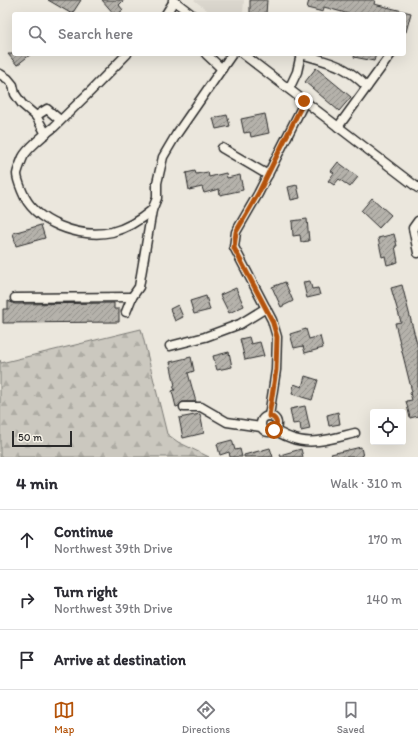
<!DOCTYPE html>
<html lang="en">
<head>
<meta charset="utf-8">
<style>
	body { margin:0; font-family:Itim,sans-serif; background:#f7f7f7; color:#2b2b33 }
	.controls { position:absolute; right:12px; bottom:12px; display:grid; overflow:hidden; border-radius:4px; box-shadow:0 4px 16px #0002 }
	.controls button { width:36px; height:36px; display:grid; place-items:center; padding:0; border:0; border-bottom:1px solid #e1e1e2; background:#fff; color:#2b2b33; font:20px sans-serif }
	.scale { position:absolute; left:12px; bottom:10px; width:60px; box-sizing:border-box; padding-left:4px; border:2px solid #2b2b2b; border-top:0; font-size:11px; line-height:14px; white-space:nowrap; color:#2b2b2b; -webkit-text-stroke:3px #f7f3e8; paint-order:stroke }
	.stop { position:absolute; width:12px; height:12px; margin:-9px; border:3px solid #b45309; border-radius:50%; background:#fff }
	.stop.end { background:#b45309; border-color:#fff; box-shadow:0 1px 4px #0008 }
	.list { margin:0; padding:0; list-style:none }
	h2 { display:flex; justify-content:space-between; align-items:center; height:52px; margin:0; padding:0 16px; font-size:17px }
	h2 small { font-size:13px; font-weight:400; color:#7c7c81 }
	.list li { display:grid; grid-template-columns:26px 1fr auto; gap:12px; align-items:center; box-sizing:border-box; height:60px; padding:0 16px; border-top:1px solid #e1e1e2 }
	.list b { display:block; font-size:15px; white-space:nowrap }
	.list p { margin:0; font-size:13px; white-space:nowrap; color:#7c7c81 }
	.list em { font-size:13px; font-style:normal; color:#7c7c81 }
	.icon { flex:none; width:22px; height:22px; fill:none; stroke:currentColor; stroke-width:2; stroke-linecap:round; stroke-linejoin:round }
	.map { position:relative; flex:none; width:418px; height:457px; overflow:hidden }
	.search { position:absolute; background:#fff; box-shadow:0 4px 16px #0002; left:12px; right:12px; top:12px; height:44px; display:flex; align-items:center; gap:10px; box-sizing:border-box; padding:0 14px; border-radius:4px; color:#7c7c81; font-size:15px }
	.sheet { height:232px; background:#fff }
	nav { display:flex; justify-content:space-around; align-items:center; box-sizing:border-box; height:56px; border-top:1px solid #e1e1e2; background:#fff; font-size:11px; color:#7c7c81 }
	nav a { display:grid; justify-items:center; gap:2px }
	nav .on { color:#b45309 }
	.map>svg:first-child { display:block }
	.built { fill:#dbd7ce }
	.forest { fill:url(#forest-firs); stroke:#7b7a75 }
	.building { fill:url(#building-hatch); stroke:#2b2b2b }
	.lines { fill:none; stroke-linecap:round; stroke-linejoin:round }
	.minor-casing { stroke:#2b2b2b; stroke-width:11 }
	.minor { stroke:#f7f3e8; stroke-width:8 }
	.route { stroke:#b45309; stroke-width:5 }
</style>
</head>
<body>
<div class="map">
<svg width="418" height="457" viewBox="0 0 418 457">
	<defs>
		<pattern id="forest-firs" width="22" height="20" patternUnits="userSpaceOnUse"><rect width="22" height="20" fill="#cbc8bf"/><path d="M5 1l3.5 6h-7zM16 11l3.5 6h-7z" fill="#aeaca4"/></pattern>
		<pattern id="building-hatch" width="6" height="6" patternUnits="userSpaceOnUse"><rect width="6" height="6" fill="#b5b2ab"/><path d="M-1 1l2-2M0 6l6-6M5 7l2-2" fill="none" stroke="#93918b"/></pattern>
	</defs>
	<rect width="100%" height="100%" fill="#ebe7dd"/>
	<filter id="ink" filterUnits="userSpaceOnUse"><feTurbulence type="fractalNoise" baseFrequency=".025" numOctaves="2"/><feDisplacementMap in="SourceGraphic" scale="8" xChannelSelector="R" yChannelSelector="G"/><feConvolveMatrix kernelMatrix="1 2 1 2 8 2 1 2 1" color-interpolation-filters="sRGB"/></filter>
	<g filter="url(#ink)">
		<polygon class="built" points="194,0 244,0 243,14 212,14"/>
		<polygon class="forest" points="141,329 167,434 178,442 209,457 0,457 0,360 1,363"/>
		<g class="building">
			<polygon points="48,0 81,0 72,14"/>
			<polygon points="102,0 124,0 119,5 123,10 118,14 114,14"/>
			<polygon points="250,0 267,0 266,14 250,14"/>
			<polygon points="309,0 375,0 374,4 411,13 406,32 404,32 404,14 349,14 324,7 323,12 307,8"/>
			<polygon points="8,54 31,54 17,65"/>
			<polygon points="355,54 376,54 374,61 354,57"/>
			<polygon points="316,68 351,97 339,111 305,82"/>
			<polygon points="265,114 269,133 251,137 250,132 244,133 241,119"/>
			<polygon points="227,115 230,126 216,129 213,118"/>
			<polygon points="338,162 358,177 350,187 339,179 334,185 328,181 334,173 331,171"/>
			<polygon points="195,171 196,174 208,172 209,177 226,173 227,178 240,175 243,190 220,195 219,189 204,193 202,187 189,190 186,173"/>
			<polygon points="297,185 300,198 291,200 288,187"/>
			<polygon points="372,198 391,215 379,228 361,211"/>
			<polygon points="307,219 309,241 301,242 300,235 293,236 292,221"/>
			<polygon points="41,225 45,238 16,246 13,233"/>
			<polygon points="394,234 397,246 395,246 398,262 387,265 385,256 382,257 378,238"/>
			<polygon points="310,281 312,289 318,288 320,295 307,298 303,282"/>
			<polygon points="285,282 293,301 281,307 272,287"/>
			<polygon points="402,285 418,348 418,416 410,418 406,401 412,400 410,393 412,392 395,323 401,322 391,288"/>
			<polygon points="236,288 244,306 229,313 220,295"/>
			<polygon points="206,296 210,310 194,314 190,301"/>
			<polygon points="8,301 15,304 114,303 114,309 119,309 119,322 3,323 3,309 8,309"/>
			<polygon points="178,305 183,317 175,321 170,309"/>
			<polygon points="306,329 309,339 320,336 323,348 305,353 303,346 294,348 290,334"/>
			<polygon points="249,337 251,344 260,342 264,356 245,360 240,339"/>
			<polygon points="229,352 232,367 217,370 213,356"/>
			<polygon points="191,357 194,371 188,373 196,402 182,402 179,406 176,407 172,391 175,390 173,386 175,386 170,362"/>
			<polygon points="305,376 318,380 312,400 292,394 294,384 302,387"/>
			<polygon points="305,406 310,429 301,431 300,423 293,424 290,409"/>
			<polygon points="338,412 340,424 329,426 327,415"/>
			<polygon points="200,414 204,433 183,438 179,418"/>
			<polygon points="232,440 235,450 240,449 242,457 230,457 229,452 220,455 217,444"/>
			<polygon points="361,447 363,457 331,457 331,454"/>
			<polygon points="270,448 273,457 244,457 244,455"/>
			<polygon points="301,449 303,457 281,457 280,455"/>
		</g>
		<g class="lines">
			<defs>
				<g id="minor">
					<polyline points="173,0 191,14"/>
					<polyline points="166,14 174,1"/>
					<path d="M127 54C103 79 79 103 54 127 46 133 27 149 23 157 21 162 18 169 17 174 17 179 20 186 22 191 34 223 81 239 112 232 128 228 140 220 152 210"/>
					<polyline points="206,54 222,69"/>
					<polyline points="243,54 418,188"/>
					<path d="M301 54C331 63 344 64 367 87"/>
					<polyline points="0,74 8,79 13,85 15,94 22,104 36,116"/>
					<polyline points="289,89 297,72 301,54"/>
					<polyline points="338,127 391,54"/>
					<polyline points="46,134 36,116 47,109 60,120"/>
					<polyline points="222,148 268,175"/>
					<polyline points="418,221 413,228 418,253"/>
					<polyline points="15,298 132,297"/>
					<polyline points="126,312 132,297 139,287 152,210 157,198 157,183 163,157 176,135 232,54"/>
					<polyline points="170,346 205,337 240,324 266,308"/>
					<polyline points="184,407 201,407 227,422 261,427"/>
					<circle cx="269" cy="424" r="8"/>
					<polyline points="269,416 276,370 277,337 272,320 234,247 236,232 258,194 305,101"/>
					<path d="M274 430C280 433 285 436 291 438 312 446 334 438 355 433"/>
				</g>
			</defs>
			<use href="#minor" class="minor-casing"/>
			<use href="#minor" class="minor"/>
		</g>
	</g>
	<g class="lines" filter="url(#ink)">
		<path class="route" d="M274 430C279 424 276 417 269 416L276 370 277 337 272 320 234 248 236 232 258 194 304 101"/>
	</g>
</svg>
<div class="controls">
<button><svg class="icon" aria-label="locate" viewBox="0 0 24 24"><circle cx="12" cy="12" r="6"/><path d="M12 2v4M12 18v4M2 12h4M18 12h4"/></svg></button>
</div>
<div class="scale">50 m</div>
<div class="stop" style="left:274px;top:430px"></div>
<div class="stop end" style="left:304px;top:101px"></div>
<div class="search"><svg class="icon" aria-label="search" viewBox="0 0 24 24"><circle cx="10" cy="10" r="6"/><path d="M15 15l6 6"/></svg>Search here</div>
</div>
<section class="sheet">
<h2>4 min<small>Walk · 310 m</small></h2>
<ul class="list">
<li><svg class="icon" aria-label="ahead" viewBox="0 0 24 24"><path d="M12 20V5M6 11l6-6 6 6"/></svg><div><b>Continue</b><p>Northwest 39th Drive</p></div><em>170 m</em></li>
<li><svg class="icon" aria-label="right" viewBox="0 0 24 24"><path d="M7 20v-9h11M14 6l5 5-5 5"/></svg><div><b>Turn right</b><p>Northwest 39th Drive</p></div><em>140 m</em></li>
<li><svg class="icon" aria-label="arrive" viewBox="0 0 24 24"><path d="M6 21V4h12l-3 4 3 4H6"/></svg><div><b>Arrive at destination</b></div></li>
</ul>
</section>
<nav>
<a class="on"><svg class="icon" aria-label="map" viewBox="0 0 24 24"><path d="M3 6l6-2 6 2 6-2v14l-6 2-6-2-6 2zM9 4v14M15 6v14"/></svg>Map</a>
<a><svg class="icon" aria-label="directions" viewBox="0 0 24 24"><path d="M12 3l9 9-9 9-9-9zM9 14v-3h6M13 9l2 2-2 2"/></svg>Directions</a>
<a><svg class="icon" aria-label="saved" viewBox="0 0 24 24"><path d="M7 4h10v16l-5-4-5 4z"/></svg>Saved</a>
</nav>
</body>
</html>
